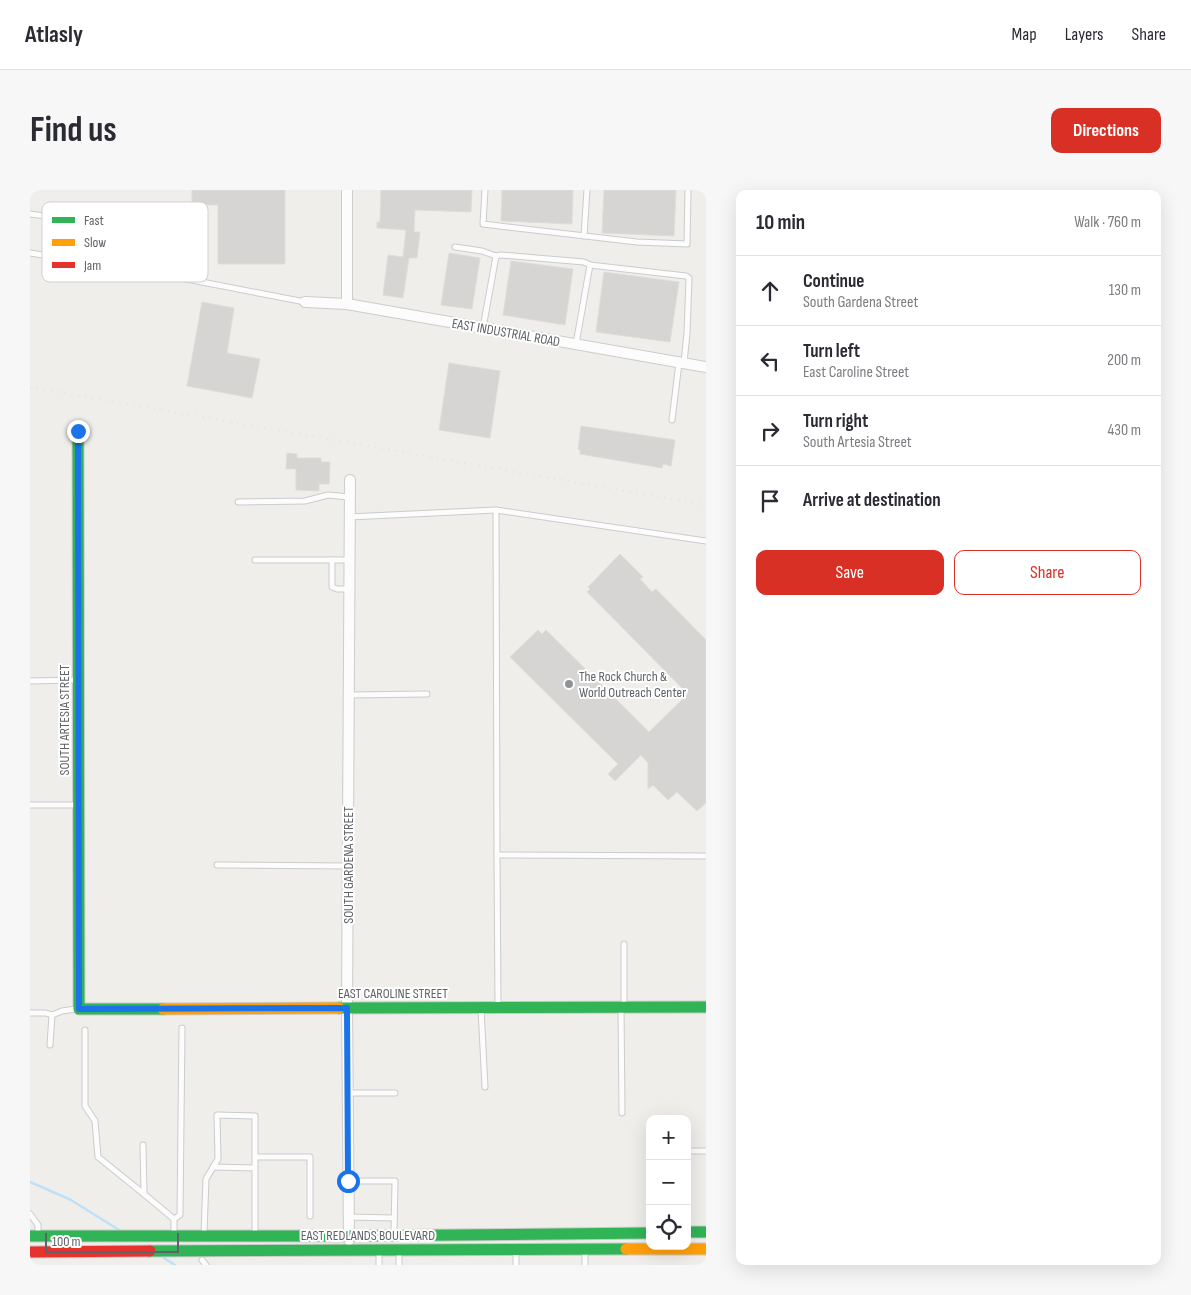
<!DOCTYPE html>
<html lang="en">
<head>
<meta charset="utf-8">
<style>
	body { margin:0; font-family:"Sofia Sans Condensed",sans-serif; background:#f7f7f7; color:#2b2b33 }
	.controls { position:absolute; right:15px; bottom:15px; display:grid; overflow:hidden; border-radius:10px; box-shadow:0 5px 20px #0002 }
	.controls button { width:45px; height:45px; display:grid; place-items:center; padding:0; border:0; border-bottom:1px solid #e1e1e2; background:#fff; color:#2b2b33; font:25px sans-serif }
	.scale { position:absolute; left:15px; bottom:12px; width:134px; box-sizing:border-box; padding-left:5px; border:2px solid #5f6368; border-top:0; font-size:14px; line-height:18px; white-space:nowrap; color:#5f6368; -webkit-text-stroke:4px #fff; paint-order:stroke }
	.stop { position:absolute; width:15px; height:15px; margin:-11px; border:4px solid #1a73e8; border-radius:50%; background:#fff }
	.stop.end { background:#1a73e8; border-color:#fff; box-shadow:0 1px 5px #0008 }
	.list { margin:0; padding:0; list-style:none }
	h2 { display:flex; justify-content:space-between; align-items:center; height:65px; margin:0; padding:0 20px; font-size:21px }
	h2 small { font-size:16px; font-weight:400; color:#7c7c81 }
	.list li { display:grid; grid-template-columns:32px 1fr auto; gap:15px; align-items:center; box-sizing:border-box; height:70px; padding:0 20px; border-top:1px solid #e1e1e2 }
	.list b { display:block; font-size:19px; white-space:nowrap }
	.list p { margin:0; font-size:16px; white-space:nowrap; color:#7c7c81 }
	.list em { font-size:16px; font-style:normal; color:#7c7c81 }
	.actions { display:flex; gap:10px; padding:15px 20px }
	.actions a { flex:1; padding:11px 0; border:1px solid #d93025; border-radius:10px; text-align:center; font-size:18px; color:#d93025 }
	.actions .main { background:#d93025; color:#fff }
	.icon { flex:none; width:28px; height:28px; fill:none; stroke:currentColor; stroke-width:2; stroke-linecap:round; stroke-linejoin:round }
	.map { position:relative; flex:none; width:676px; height:1075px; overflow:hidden; border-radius:10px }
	header { display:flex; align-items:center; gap:30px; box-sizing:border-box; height:70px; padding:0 25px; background:#fff; border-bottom:1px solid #e1e1e2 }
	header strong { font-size:24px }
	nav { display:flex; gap:28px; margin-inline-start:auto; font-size:18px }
	.intro { display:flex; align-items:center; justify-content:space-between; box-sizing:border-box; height:120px; padding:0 30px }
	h1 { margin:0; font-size:35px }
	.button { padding:12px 22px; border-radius:10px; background:#d93025; color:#fff; font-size:18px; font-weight:700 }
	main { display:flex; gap:30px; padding:0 30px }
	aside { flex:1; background:#fff; border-radius:10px; box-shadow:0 5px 20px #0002 }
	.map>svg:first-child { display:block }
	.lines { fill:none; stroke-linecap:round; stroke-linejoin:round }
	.stream { stroke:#bfe0f9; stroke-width:2.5 }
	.building { fill:#d6d5d3; stroke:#deddd9 }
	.lane-casing { stroke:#cbcccc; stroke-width:7 }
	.street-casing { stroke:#cbcccc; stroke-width:12 }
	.fast-casing { stroke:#cacacb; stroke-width:13 }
	.slow-casing { stroke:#cacacb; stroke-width:13 }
	.jam-casing { stroke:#cacacb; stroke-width:13 }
	.lane { stroke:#fdfcfc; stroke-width:5 }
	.street { stroke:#fdfcfc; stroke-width:10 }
	.fast { stroke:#30b455; stroke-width:11 }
	.slow { stroke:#ff9f0a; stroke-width:11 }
	.jam { stroke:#e5322d; stroke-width:11 }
	.rail { stroke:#e4e4e4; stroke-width:2.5; stroke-dasharray:1 6; stroke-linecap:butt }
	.route { stroke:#1a73e8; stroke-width:6 }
	.poi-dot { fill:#919496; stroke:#fff; stroke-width:2 }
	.labels { text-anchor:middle; stroke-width:4; stroke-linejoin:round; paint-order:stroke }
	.street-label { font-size:14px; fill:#5f6368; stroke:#fff }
	.poi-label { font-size:14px; fill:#5f6368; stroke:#fff; text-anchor:start }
	.key { fill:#fff; stroke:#cfd0d2; stroke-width:1 }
	.key-label { font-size:14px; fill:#5f6368 }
</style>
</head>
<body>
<header>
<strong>Atlasly</strong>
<nav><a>Map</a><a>Layers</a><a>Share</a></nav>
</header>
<div class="intro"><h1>Find us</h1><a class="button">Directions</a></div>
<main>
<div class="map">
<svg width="676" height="1075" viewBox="0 0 676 1075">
	<rect width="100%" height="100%" fill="#efeeea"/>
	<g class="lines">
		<g class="stream">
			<polyline points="0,992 41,1010 89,1040"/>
			<polyline points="134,1068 145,1075"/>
		</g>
	</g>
	<g class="building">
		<polygon points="162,0 255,0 255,74 188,74 188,15 162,15"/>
		<polygon points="351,0 442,0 441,22 385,20 384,42 390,42 387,68 379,68 373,108 353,105 358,65 373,67 376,40 347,38 347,32 350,32"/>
		<polygon points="472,0 543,0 542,34 471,31"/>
		<polygon points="574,0 646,0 644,46 572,43"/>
		<polygon points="419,63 450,68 442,119 411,115"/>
		<polygon points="481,71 543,79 535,135 473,125"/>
		<polygon points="574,82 649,92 640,152 566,142"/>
		<polygon points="172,112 204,118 197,163 230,169 222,208 157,196"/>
		<polygon points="419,173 470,181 460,248 409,240"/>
		<polygon points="551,236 645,250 641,276 633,274 632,278 550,264 550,260 548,259"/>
		<polygon points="257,263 267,264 267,268 291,268 291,272 300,272 299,294 289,294 289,301 266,300 266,279 256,279"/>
		<polygon points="590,364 613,387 610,389 622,402 626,399 676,450 676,613 667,621 647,602 638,610 623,595 618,599 618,573 611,565 585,591 578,584 588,574 480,467 508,440 512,444 516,440 619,542 658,504 557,402 560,399 558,397"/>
	</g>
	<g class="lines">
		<defs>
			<g id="lane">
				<polyline points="455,0 453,34 607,52 657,54 658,0"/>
				<polyline points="0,24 140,43 141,86"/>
				<polyline points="554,46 557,0"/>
				<polyline points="425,57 452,61 466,66"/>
				<polyline points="0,63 141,86 275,112"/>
				<polyline points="453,138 466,66 471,65 554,72 560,75 656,86 659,88 657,143 654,173"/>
				<polyline points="546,154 560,75"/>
				<polyline points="642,230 649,173"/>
				<polyline points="208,312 275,311 298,305 319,307"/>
				<polyline points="466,320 467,665"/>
				<polyline points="319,327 466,320 676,351"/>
				<polyline points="225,370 319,370"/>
				<polyline points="302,370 302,397 307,399 319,399"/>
				<polyline points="0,491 48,490"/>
				<polyline points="319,505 397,504"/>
				<polyline points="0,615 46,615"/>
				<polyline points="187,675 318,676"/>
				<polyline points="594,754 594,815"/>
				<polyline points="468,816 467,665 676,666"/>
				<polyline points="451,818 455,897"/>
				<polyline points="591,818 592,923"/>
				<polyline points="0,823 16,823 22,825"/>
				<polyline points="55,840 55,916 65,931 68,967 114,1004"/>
				<polyline points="20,855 22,825 32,821 46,819"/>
				<polyline points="318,903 365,903"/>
				<polyline points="113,955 114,1004 144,1029"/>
				<polyline points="657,961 676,961"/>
				<polyline points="225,967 280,967 280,1026"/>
				<polyline points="183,977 225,978"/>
				<polyline points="318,991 365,991 364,1043"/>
				<polyline points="0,1024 8,1035 8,1044"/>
				<polyline points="319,1027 364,1028"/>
				<polyline points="144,1042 144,1029 150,1025 152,838"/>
				<polyline points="174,1043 176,989 188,969 187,925 225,926 225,1043"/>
				<polyline points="555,1062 555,1075"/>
				<polyline points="349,1063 349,1075"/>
				<polyline points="369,1063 369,1075"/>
				<polyline points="172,1070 176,1075"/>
				<polyline points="486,1075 486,1063"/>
			</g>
			<g id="street">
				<polyline points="275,112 317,114 676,177"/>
				<polyline points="317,114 317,0"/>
				<polyline points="319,1050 317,818 320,290"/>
			</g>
			<g id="fast">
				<polyline points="48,241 49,819 133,819"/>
				<polyline points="309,818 676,817"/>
				<polyline points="657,1042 676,1042"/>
				<polyline points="0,1046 319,1046 620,1043"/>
				<polyline points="120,1061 596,1059"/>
			</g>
			<g id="slow">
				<polyline points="133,819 309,818"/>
				<polyline points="596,1059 676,1059"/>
			</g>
			<polyline id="jam" points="0,1062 120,1061"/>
		</defs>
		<use href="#lane" class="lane-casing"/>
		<use href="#street" class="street-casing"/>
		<use href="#fast" class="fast-casing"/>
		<use href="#slow" class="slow-casing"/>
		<use href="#jam" class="jam-casing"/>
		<use href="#lane" class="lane"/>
		<use href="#street" class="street"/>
		<use href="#fast" class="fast"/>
		<use href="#slow" class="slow"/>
		<use href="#jam" class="jam"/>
		<polyline class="rail" points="0,197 676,315"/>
	</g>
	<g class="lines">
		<polyline class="route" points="48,241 49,819 317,818 318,991"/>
	</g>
	<circle class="poi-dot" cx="539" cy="494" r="5"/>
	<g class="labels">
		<g class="street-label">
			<text transform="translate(476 142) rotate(10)" y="5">EAST INDUSTRIAL ROAD</text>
			<text transform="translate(34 530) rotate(-90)" y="5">SOUTH ARTESIA STREET</text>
			<text transform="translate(318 675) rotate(-90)" y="5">SOUTH GARDENA STREET</text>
			<text x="363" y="808">EAST CAROLINE STREET</text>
			<text x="338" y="1050">EAST REDLANDS BOULEVARD</text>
		</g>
		<g class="poi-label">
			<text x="549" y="491">The Rock Church &amp;<tspan x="549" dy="16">World Outreach Center</tspan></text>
		</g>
	</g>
	<rect x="12" y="12" width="166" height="80" rx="8" class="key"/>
	<rect x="22" y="27" width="23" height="6" fill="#30b455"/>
	<rect x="22" y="49" width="23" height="7" fill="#ff9f0a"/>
	<rect x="22" y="72" width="23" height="6" fill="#e5322d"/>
	<g class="key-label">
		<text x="54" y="35">Fast</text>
		<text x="54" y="57">Slow</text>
		<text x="54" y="80">Jam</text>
	</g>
</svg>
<div class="controls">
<button>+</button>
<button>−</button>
<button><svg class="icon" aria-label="locate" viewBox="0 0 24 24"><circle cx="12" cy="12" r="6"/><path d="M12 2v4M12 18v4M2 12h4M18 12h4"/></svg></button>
</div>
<div class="scale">100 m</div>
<div class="stop" style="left:318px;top:991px"></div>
<div class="stop end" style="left:48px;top:241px"></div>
</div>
<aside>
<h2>10 min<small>Walk · 760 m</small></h2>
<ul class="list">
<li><svg class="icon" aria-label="ahead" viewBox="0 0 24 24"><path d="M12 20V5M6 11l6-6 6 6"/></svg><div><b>Continue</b><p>South Gardena Street</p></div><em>130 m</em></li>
<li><svg class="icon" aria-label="left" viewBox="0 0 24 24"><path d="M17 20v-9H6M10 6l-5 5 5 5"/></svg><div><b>Turn left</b><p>East Caroline Street</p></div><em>200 m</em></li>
<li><svg class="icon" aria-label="right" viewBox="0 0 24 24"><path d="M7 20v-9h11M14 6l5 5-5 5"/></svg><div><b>Turn right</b><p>South Artesia Street</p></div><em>430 m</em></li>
<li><svg class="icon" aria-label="arrive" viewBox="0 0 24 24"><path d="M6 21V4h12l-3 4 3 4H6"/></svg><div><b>Arrive at destination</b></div></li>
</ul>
<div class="actions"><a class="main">Save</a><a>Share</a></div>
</aside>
</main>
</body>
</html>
